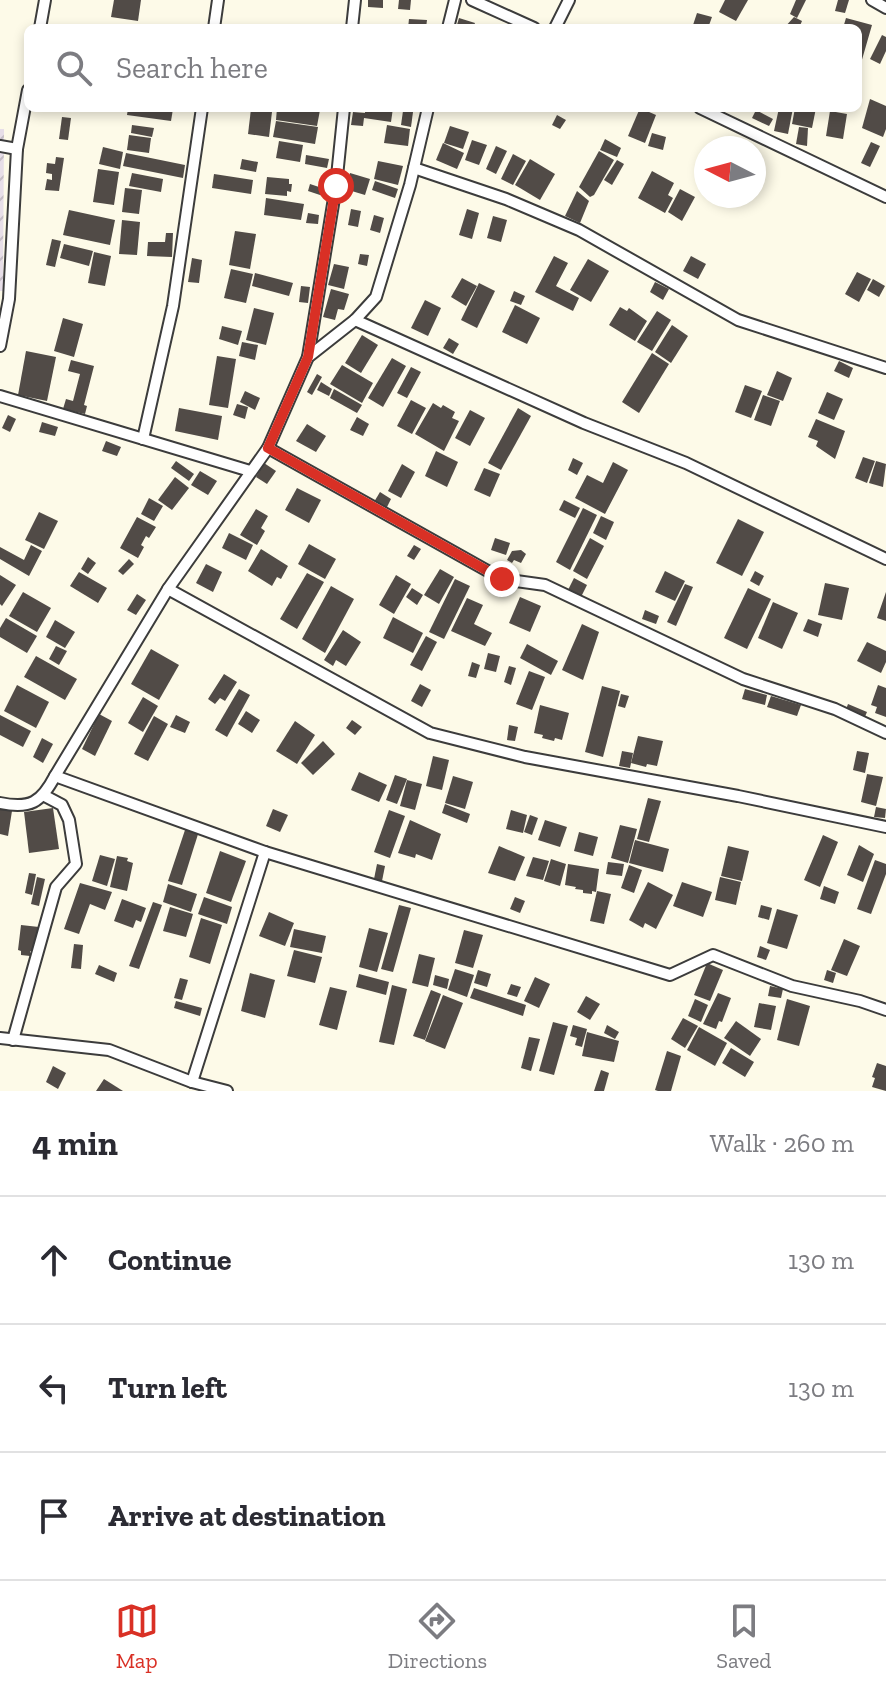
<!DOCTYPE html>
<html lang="en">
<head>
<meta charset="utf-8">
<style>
	body { margin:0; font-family:"Zilla Slab",serif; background:#f2f2f3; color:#2b2b33 }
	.compass { position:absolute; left:694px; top:136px; width:72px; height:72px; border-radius:50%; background:#fff; box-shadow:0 4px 12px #0003; rotate:276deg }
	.stop { position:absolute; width:24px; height:24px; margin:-18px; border:6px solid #d93025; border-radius:50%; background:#fff }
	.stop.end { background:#d93025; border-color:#fff; box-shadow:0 2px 8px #0008 }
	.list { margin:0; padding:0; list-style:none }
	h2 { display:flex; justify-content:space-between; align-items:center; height:104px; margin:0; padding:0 32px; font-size:34px }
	h2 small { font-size:26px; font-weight:400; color:#7c7c81 }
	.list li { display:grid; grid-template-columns:52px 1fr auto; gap:24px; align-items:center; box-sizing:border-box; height:128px; padding:0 32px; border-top:2px solid #e1e1e2 }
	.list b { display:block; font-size:30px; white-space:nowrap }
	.list em { font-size:26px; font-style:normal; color:#7c7c81 }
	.icon { flex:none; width:44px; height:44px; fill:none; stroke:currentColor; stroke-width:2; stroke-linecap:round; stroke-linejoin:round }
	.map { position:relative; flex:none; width:886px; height:1091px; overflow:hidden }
	.search { position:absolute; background:#fff; box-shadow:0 4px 12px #0003; left:24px; right:24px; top:24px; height:88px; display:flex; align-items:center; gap:20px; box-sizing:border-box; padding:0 28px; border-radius:12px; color:#7c7c81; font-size:30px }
	.sheet { height:488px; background:#fff }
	nav { display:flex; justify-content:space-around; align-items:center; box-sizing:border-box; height:112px; border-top:2px solid #e1e1e2; background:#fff; font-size:22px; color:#7c7c81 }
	nav a { display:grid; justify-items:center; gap:4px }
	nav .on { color:#d93025 }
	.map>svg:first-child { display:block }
	.industrial { fill:url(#industrial-furrows) }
	.building { fill:#514b47 }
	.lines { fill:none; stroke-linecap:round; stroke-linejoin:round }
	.street-casing { stroke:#3c3c3c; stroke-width:14 }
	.street { stroke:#fff; stroke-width:10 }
	.route { stroke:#d93025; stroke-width:10 }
</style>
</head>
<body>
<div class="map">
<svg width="886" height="1091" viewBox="0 0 886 1091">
	<defs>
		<pattern id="industrial-furrows" width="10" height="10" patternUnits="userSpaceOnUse" patternTransform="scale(2)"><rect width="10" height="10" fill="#e7dee8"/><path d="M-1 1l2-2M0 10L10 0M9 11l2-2" fill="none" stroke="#c5bdc6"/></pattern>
	</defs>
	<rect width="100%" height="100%" fill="#fdfae8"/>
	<polygon class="industrial" points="0,129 4,129 3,291 0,291"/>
	<g class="building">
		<polygon points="114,0 141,0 138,21 111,17"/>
		<polygon points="368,0 383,0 383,8 368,7"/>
		<polygon points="399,0 411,0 410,10 398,9"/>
		<polygon points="725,0 748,0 736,21 719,12"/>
		<polygon points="796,0 806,0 797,18 790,14"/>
		<polygon points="838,0 849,0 845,13 835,11"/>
		<polygon points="697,13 712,17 708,28 692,28"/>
		<polygon points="794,17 802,21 799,28 784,28"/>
		<polygon points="459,18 475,23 473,28 456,28"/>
		<polygon points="846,18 872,25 859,70 858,28 843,28"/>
		<polygon points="409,19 427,20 426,28 408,28"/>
		<polygon points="882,35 886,37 886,51 880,64 870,59"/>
		<polygon points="870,99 886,106 886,129 883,137 862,128"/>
		<polygon points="128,108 173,109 171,121 127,115"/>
		<polygon points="277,108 320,110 317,126 276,120"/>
		<polygon points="365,108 393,108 391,122 364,118 363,126 351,125 353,112 365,113"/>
		<polygon points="640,108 656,115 645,143 628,136"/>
		<polygon points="779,108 793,108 788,134 774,131"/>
		<polygon points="795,108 816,108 812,128 792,124"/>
		<polygon points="251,109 272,112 269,137 248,134"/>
		<polygon points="756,110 773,119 769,126 752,118"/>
		<polygon points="403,111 413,112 411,127 401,125"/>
		<polygon points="830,111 847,114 843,139 826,136"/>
		<polygon points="557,115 566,120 560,129 552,125"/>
		<polygon points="62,117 71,118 68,140 59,139"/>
		<polygon points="276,121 318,127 315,144 273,137"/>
		<polygon points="132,125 154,128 152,137 131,133"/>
		<polygon points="387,125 410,129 408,146 384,143"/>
		<polygon points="450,126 469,132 463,149 444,143"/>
		<polygon points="799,127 808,128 807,146 796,144"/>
		<polygon points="652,133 666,137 663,150 648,146"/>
		<polygon points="129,135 151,138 149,153 127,150"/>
		<polygon points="605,139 621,148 617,157 600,150"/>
		<polygon points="472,140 487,145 479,165 465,160"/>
		<polygon points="279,141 303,145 300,162 276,158"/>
		<polygon points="871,142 880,146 870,167 861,163"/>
		<polygon points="443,143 464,153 457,169 436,160"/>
		<polygon points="496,146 507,151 496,174 486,169"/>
		<polygon points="103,147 123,152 120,169 99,164"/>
		<polygon points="599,151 614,160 594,195 590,197 579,187"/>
		<polygon points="126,153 185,165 183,178 123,166"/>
		<polygon points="513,154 526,161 513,185 501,179"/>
		<polygon points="306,155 329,159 327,168 305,164"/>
		<polygon points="56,157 64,158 59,191 45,190 47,179 52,180 52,174 46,173 47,163 55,164"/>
		<polygon points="242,159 258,162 256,172 240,169"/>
		<polygon points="530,159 555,174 540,200 515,185"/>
		<polygon points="617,160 624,164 612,185 604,180"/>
		<polygon points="378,161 403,166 398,185 374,179"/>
		<polygon points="98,169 119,172 114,205 93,202"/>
		<polygon points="652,171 674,183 668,195 673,198 665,213 638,198"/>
		<polygon points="132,173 163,179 161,192 129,186"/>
		<polygon points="350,173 370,179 365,195 345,189"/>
		<polygon points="214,174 253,180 251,194 212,188"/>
		<polygon points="267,177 289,179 289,184 292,184 291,192 287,191 287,196 265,194"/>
		<polygon points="375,181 398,189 395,198 372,190"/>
		<polygon points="310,184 325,189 323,196 308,191"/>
		<polygon points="125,188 142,190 139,214 122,212"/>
		<polygon points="680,189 695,197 682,221 668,212"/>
		<polygon points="577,191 589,201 580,223 565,216"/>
		<polygon points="266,198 304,204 301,220 264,215"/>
		<polygon points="351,209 361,211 358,227 348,225"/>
		<polygon points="467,209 479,213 472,239 459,235"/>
		<polygon points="69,210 115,220 110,245 63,235"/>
		<polygon points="308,213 319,215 318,224 306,223"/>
		<polygon points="374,215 384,218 380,233 370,230"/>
		<polygon points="493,216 507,220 501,242 487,238"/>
		<polygon points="122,220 140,222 137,255 119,254"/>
		<polygon points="235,231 256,234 250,269 229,265"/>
		<polygon points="166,233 173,233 172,257 147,256 148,242 165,242"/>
		<polygon points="52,239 61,241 55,267 46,265"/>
		<polygon points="64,244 93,251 89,266 60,258"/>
		<polygon points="94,252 111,256 105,286 88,283"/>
		<polygon points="360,254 369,255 367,266 358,264"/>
		<polygon points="554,256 568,263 556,286 579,298 573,311 535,292"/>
		<polygon points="691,256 706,264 698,279 683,271"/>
		<polygon points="192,258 202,260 199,283 188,282"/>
		<polygon points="588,259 609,271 591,302 570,290"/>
		<polygon points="334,264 349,267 344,289 328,285"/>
		<polygon points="231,269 253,274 246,303 224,298"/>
		<polygon points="857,272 871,279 859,302 845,294"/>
		<polygon points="255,273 293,283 289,296 252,286"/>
		<polygon points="462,278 477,286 466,306 451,297"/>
		<polygon points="873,279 885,286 879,297 867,290"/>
		<polygon points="655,282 669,289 663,300 650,292"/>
		<polygon points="479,283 495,291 477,328 461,320"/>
		<polygon points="301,286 310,287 308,303 299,302"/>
		<polygon points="331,289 349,294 344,310 338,309 335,320 323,317"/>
		<polygon points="514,291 525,296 521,305 510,301"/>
		<polygon points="425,300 441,308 428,336 411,328"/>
		<polygon points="515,305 540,318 527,344 502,332"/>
		<polygon points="620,307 627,311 629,308 647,321 635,341 609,325"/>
		<polygon points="254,308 274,313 266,345 246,340"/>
		<polygon points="657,311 671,320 652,351 637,342"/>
		<polygon points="63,318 83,324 74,357 54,351"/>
		<polygon points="672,325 688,336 671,363 655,352"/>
		<polygon points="222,326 242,331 238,345 219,339"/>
		<polygon points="362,335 378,345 361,373 345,363"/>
		<polygon points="449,338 459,344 453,354 443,348"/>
		<polygon points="242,342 258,345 255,360 239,356"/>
		<polygon points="26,351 56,357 47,401 18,395"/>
		<polygon points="652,353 669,364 639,413 622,402"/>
		<polygon points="217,356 236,359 228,408 209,405"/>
		<polygon points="392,358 406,366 383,407 368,398"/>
		<polygon points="71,360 94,366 84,405 87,406 85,414 63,409 66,399 73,401 80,374 68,371"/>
		<polygon points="839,361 853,368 849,378 834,371"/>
		<polygon points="342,365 373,383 362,403 330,384"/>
		<polygon points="411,367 421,372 407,398 397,393"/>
		<polygon points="777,371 792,378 783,401 767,395"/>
		<polygon points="317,374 322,377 312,395 307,392"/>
		<polygon points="321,382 332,389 329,396 317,390"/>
		<polygon points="745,385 762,391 751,418 735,412"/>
		<polygon points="334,389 362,405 357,413 330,398"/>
		<polygon points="245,391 260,398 255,410 240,402"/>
		<polygon points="827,392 843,399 834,420 818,413"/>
		<polygon points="763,395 780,401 771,426 754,420"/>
		<polygon points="411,400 426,408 412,434 397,426"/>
		<polygon points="433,403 441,408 443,405 455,412 452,418 459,421 444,451 415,434"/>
		<polygon points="237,404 248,407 245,419 233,415"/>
		<polygon points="179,408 222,416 218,440 175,431"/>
		<polygon points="518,408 531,416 501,470 488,463"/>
		<polygon points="470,410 485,418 470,446 455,438"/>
		<polygon points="8,415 16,419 10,432 2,428"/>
		<polygon points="357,417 369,424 363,436 350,430"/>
		<polygon points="816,419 845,431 835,459 816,446 818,441 808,437"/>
		<polygon points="42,422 58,427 55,436 39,432"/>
		<polygon points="307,424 326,436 316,452 296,441"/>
		<polygon points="106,441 121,447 117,456 102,451"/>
		<polygon points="436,451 458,462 447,487 425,476"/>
		<polygon points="863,457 875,461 867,483 855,478"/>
		<polygon points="573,458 583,463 577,475 568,470"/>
		<polygon points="176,461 194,474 189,481 171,468"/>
		<polygon points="876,461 886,464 883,487 869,483"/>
		<polygon points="613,462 628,470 605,514 575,498 587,475 603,483"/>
		<polygon points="264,463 276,471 267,484 256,477"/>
		<polygon points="402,464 415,472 401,498 388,491"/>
		<polygon points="484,468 500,474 490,497 474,490"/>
		<polygon points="200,471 217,481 208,495 191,485"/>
		<polygon points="175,477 189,488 172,510 158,500"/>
		<polygon points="297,488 321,500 309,523 285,510"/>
		<polygon points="380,492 391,499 386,509 374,502"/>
		<polygon points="149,498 163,506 154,521 141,514"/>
		<polygon points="564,500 580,508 575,518 559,510"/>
		<polygon points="583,508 597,515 570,570 556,562"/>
		<polygon points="256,509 268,516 261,528 265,531 257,545 240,535"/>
		<polygon points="39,512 58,521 44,549 25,540"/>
		<polygon points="601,516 614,522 606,540 593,533"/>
		<polygon points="137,517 156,527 149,538 146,536 141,545 144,547 138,558 120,548"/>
		<polygon points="738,519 764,532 742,576 716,563"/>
		<polygon points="229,533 253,545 246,560 222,548"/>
		<polygon points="495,538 510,543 506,555 491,550"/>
		<polygon points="590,538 604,546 587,579 573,571"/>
		<polygon points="309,544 336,559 325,579 298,564"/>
		<polygon points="31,545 42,551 29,576 0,559 0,547 24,560"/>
		<polygon points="414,545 421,549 414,560 407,556"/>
		<polygon points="261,549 288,566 281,579 277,577 272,586 248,571"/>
		<polygon points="521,550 526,554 521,563 514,560 512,563 507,560 512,551"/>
		<polygon points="88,557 96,563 88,574 81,569"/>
		<polygon points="129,559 134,564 123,575 118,571"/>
		<polygon points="206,564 222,572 213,592 196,583"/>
		<polygon points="440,569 454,577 439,604 424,595"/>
		<polygon points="665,571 685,581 675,601 655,592"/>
		<polygon points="755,571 764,576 759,586 750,581"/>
		<polygon points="79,572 107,588 98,603 70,586"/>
		<polygon points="307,573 324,582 297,629 280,619"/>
		<polygon points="0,575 16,585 2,606 0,604"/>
		<polygon points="396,575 411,584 394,614 379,605"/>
		<polygon points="574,578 587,585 581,597 568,590"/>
		<polygon points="455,579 470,586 444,639 429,632"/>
		<polygon points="825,583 849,588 842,620 818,615"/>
		<polygon points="685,584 693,587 676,626 667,622"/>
		<polygon points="331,586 354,599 325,653 302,639"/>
		<polygon points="412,588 423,595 417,605 406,597"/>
		<polygon points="748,588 771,599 747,649 724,638"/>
		<polygon points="23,592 51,608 37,632 9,616"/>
		<polygon points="886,592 886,621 877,618"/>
		<polygon points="137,594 146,600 136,615 127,610"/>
		<polygon points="520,597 541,606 530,632 509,623"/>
		<polygon points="467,598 483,605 474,624 492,633 485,646 451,631"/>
		<polygon points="773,602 798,613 782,649 758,638"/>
		<polygon points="645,610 659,616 656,624 642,619"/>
		<polygon points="393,617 423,633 413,653 383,638"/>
		<polygon points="6,618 37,636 27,653 0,637 0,628"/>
		<polygon points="808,619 822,624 818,637 803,631"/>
		<polygon points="55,620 75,632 65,648 46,637"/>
		<polygon points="582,624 599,632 583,680 562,670"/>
		<polygon points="343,630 361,642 346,666 336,660 333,666 324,660"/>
		<polygon points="426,636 437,642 422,671 410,665"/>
		<polygon points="867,642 886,651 886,662 881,673 857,661"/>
		<polygon points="527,644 558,661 551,675 520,658"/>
		<polygon points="56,646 67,651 59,665 49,659"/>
		<polygon points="151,649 179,665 159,700 131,684"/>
		<polygon points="488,653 500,656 496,672 484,669"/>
		<polygon points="36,656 77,679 65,700 24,677"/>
		<polygon points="472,662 480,665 476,678 468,676"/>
		<polygon points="509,666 516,668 511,685 504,682"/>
		<polygon points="529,671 545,677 532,710 516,704"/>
		<polygon points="224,674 237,682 225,701 220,698 215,704 208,699"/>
		<polygon points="420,684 431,690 422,707 411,701"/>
		<polygon points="17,685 49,702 36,728 4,711"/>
		<polygon points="878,685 886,688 886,717 875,713 877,707 871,705"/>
		<polygon points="602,686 620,691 603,757 585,752"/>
		<polygon points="239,689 250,695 227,737 215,730"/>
		<polygon points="745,689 767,695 765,705 742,699"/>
		<polygon points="621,694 629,696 625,708 618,706"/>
		<polygon points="771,696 801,705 797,716 767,707"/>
		<polygon points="143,697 158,706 143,732 128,723"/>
		<polygon points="848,704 867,712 864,719 845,712"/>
		<polygon points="540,705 569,713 562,740 555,738 554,741 542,738 543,735 534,733"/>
		<polygon points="246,711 260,720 252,733 238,724"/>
		<polygon points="99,714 112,721 95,756 82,749"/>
		<polygon points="0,715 31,731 23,747 0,735"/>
		<polygon points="176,715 190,722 185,733 170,727"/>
		<polygon points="154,716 168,724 148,761 134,754"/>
		<polygon points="352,720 362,727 355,735 346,728"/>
		<polygon points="295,721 315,735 297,764 276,751"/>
		<polygon points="509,725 518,727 515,741 507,740"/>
		<polygon points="638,736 663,741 657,766 647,764 646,767 631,763"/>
		<polygon points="42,738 53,744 43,763 33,757"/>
		<polygon points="323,741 335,754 313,775 301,763"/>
		<polygon points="622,751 633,753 630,768 619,766"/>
		<polygon points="857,751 869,753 865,773 853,770"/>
		<polygon points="433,756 449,760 442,790 426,786"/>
		<polygon points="359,772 387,785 379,802 351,790"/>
		<polygon points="867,774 883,777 876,806 861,802"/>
		<polygon points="395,775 407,779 397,804 386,800"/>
		<polygon points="453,776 473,782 465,809 445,803"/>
		<polygon points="407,780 422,784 415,810 400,806"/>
		<polygon points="648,798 661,801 649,842 637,839"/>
		<polygon points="445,804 470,814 467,823 442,813"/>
		<polygon points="876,807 886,809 885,818 874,817"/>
		<polygon points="53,808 59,849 29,853 24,812"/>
		<polygon points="0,809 12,811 8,836 0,834"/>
		<polygon points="273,809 288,815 280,832 266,826"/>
		<polygon points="389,810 405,816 390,858 374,852"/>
		<polygon points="511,810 527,815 523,833 506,829"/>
		<polygon points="530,815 538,818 532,835 524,832"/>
		<polygon points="410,820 441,834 432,860 416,854 415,858 398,853"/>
		<polygon points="545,820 567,827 560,847 538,840"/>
		<polygon points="620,825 637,829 628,863 611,858"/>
		<polygon points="186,827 199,831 182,885 168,881"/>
		<polygon points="579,832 598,837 593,856 574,851"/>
		<polygon points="823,835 838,842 820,887 804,880"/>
		<polygon points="635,840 669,849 663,872 629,863"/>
		<polygon points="859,845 874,854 863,882 847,875"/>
		<polygon points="499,846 525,857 515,881 488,873"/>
		<polygon points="728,846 749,851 742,881 721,876"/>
		<polygon points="220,851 246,861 231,902 206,893"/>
		<polygon points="100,855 115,859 107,886 92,881"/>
		<polygon points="117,856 128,858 127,861 133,863 127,891 110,887"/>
		<polygon points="533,857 549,861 543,880 526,876"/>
		<polygon points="551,859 566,864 560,886 544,881"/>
		<polygon points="875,860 886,864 886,874 871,914 857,909"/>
		<polygon points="608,862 624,864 622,876 606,874"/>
		<polygon points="377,864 385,866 382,881 374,879"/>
		<polygon points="568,864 599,869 596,892 592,891 592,894 583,893 583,890 575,889 576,887 565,885"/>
		<polygon points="629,865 642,870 634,893 621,888"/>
		<polygon points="29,873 36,874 32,895 25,893"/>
		<polygon points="37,877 45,879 39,906 31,904"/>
		<polygon points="720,877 741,882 736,905 715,900"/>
		<polygon points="648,882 673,895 656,929 645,923 643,928 629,920"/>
		<polygon points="682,882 712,892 703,917 673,906"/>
		<polygon points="80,883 112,892 105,910 90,904 79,934 64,929"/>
		<polygon points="168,884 197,894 191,912 163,902"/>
		<polygon points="824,886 839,892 835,904 820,899"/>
		<polygon points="597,891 611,894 604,924 590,921"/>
		<polygon points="204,897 232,907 227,924 198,914"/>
		<polygon points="515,897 525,901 520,913 510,909"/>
		<polygon points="122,899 146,908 141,922 136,920 133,928 114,921"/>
		<polygon points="153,902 162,905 139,969 129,966"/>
		<polygon points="399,905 411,908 393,972 381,969"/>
		<polygon points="761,905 772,908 769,920 758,917"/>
		<polygon points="170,907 193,914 186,937 163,931"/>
		<polygon points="777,909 798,915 787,949 767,943"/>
		<polygon points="269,912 294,923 285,946 259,936"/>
		<polygon points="201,918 222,925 210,964 189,957"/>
		<polygon points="21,925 39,927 37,952 30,951 30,956 21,955 21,951 18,950"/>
		<polygon points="369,928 388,933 377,972 359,967"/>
		<polygon points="294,929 326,936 322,953 290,947"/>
		<polygon points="464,930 483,935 473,968 455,963"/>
		<polygon points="844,939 860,946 847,976 831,970"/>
		<polygon points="74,944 83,945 81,969 71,968"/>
		<polygon points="760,946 770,950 766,960 757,957"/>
		<polygon points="294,950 322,957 315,983 287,976"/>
		<polygon points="419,954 435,958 428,987 412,983"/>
		<polygon points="707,963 723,970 710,1001 694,995"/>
		<polygon points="99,965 117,973 114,982 95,974"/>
		<polygon points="455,969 474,975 467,997 448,990"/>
		<polygon points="478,970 491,974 487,987 474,983"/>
		<polygon points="827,970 836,973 833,983 824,980"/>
		<polygon points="250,973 275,980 265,1018 241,1011"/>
		<polygon points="359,974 389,982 386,995 356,987"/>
		<polygon points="435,975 449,979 447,989 433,985"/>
		<polygon points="535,977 550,984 539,1008 524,1001"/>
		<polygon points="180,978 188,980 182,1000 174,998"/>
		<polygon points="511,984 521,987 517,997 507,994"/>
		<polygon points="392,985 407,989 394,1045 379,1042"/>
		<polygon points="770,986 783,989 781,998 768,996"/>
		<polygon points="330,987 347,991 337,1030 319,1025"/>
		<polygon points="474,988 526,1005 523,1016 470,998"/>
		<polygon points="431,990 441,994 425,1040 413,1036"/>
		<polygon points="718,993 731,998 722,1022 719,1021 716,1029 703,1024"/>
		<polygon points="443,995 463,1003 445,1049 425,1041"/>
		<polygon points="586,996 600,1004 590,1020 577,1012"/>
		<polygon points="695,999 708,1005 701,1022 688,1016"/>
		<polygon points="787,999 810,1006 799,1046 777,1040"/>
		<polygon points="176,1001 202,1008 200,1016 174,1008"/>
		<polygon points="759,1003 776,1006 771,1030 754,1027"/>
		<polygon points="683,1018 698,1026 685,1048 671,1039"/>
		<polygon points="736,1021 761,1039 750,1056 724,1038"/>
		<polygon points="553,1022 568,1026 554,1075 539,1071"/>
		<polygon points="573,1025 587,1029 582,1047 575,1045 577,1038 570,1036"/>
		<polygon points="607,1025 619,1032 615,1039 604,1033"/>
		<polygon points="699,1027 727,1043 715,1066 687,1050"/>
		<polygon points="587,1032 619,1041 614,1062 582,1056"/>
		<polygon points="529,1037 540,1039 531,1071 521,1068"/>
		<polygon points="731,1048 754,1062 745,1077 722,1063"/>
		<polygon points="667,1051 681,1056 671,1091 658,1091 655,1090"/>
		<polygon points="877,1063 886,1066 886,1091 872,1087 875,1078 872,1077"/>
		<polygon points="53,1066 66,1073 58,1089 46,1082"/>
		<polygon points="601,1070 609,1073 604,1091 594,1091"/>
		<polygon points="104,1079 123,1091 96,1091"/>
	</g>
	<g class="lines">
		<defs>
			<g id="street">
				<polyline points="472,0 534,28"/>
				<polyline points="872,0 886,8"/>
				<polyline points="40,28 45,0"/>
				<polyline points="214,28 218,0"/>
				<polyline points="352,28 355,0"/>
				<polyline points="448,28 455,0"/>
				<polyline points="555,28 569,0"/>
				<polyline points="700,108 886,197"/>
				<polyline points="0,146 17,149"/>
				<polyline points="414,168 506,199 579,230 738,320 886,368"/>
				<polyline points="355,320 584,423 686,463 886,559"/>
				<polyline points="0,346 9,299 17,149 28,90"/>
				<polyline points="308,357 336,186 344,108"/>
				<polyline points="0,396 250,471"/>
				<polyline points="143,439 173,306 202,108"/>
				<polyline points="268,448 502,579 545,585 743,679 835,709 886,733"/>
				<polyline points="168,589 430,733 525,757 738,796 886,827"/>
				<polyline points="55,776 168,589 268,448 308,357 355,320 376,297 410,185 428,108"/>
				<path d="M0 803C30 809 41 803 55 776L265 852 670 975 713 955 792 986 860 1001 886 1010"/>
				<polyline points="0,1038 109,1050 192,1082 227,1091"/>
				<polyline points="13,1040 56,887 76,864 69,820 62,805 45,796"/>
				<polyline points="192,1082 265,852"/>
			</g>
		</defs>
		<use href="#street" class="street-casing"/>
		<use href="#street" class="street"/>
	</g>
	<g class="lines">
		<polyline class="route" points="336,186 308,357 268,448 502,579"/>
	</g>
</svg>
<svg class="compass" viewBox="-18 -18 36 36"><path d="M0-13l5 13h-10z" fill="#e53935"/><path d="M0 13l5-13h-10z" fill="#7c7c81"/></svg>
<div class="stop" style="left:336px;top:186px"></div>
<div class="stop end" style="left:502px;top:579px"></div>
<div class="search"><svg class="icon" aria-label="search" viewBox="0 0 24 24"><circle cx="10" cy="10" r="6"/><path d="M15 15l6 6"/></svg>Search here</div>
</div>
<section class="sheet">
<h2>4 min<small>Walk · 260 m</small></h2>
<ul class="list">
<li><svg class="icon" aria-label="ahead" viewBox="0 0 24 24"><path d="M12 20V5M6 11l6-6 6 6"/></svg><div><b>Continue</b></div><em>130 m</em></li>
<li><svg class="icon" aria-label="left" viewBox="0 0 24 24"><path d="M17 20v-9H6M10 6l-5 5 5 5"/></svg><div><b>Turn left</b></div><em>130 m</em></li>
<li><svg class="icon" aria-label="arrive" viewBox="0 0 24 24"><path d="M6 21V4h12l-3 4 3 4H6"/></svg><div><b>Arrive at destination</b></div></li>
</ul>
</section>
<nav>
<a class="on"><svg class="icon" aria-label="map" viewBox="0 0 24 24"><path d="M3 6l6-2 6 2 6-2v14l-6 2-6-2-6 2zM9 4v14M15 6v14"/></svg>Map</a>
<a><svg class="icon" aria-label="directions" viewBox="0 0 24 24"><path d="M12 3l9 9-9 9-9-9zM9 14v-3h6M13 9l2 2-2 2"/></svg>Directions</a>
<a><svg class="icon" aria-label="saved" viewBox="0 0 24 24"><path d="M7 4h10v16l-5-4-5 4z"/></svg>Saved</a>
</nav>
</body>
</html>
